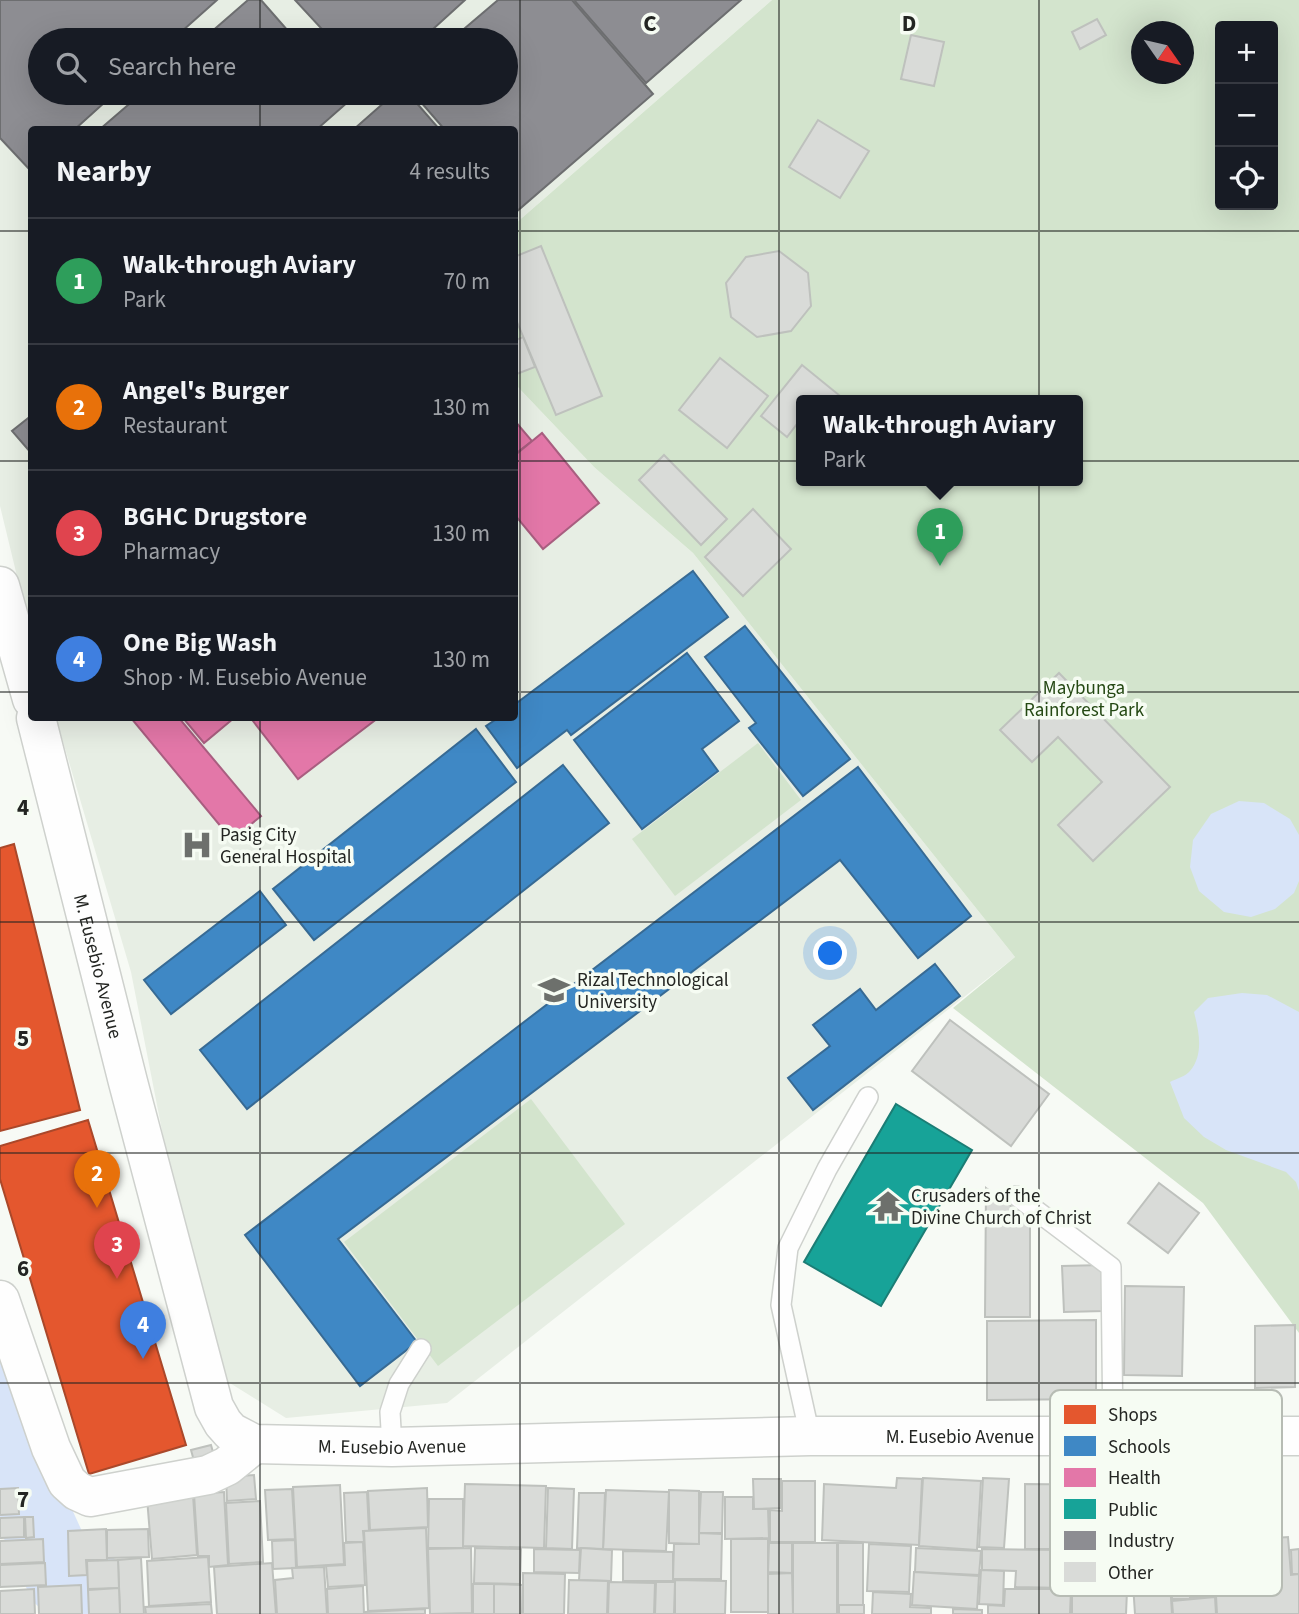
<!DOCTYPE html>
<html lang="en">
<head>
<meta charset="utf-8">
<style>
	body { margin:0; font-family:"Source Sans 3",sans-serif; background:#20242c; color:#f1f3f6 }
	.controls { position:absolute; right:21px; top:21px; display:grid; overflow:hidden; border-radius:7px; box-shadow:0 7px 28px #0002 }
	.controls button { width:63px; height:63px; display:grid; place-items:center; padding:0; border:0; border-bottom:2px solid #363941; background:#171b24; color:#f1f3f6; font:35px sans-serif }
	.compass { position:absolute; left:1131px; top:21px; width:63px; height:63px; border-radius:50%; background:#171b24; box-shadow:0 7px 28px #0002; rotate:124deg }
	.you { position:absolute; left:831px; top:954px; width:24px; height:24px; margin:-18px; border:5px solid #fff; border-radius:50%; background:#1a73e8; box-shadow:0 0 0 10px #1a73e833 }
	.badge { display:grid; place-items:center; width:46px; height:46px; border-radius:50%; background:#db2777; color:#fff; font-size:23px; font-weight:700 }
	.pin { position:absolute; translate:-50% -58px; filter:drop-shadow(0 2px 4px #0008) }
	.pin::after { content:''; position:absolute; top:37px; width:24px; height:21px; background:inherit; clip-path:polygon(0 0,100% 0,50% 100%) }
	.popup { position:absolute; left:796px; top:395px; width:287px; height:91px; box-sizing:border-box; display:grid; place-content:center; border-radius:7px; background:#171b24; filter:drop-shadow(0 2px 5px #0005); font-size:23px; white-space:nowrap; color:#9ea1a6 }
	.popup b { font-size:26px; color:#f1f3f6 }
	.popup::after { content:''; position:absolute; left:50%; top:100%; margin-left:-14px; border:14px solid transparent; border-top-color:#171b24 }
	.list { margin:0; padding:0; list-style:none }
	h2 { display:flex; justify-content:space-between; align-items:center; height:91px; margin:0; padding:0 28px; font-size:30px }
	h2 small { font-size:23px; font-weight:400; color:#9ea1a6 }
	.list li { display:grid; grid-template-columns:46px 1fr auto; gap:21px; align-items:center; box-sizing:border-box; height:126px; padding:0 28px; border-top:2px solid #363941 }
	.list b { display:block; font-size:26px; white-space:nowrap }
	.list p { margin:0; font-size:23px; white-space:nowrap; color:#9ea1a6 }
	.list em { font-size:23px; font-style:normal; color:#9ea1a6 }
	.icon { flex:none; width:38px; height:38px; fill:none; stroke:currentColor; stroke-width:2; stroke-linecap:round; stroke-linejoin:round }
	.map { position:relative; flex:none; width:1299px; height:1614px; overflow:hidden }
	.search { position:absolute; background:#171b24; box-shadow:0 7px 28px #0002; left:28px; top:28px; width:490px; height:77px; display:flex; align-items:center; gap:18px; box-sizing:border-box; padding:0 24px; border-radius:38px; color:#9ea1a6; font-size:26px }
	.panel { position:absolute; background:#171b24; box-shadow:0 7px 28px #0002; left:28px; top:126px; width:490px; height:595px; border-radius:7px }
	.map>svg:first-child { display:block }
	.built { fill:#e7eee4; fill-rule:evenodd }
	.green { fill:#d3e4cd; fill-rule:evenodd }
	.water { fill:#d8e4f8 }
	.shops { fill:#e4572e; stroke:#aa482a; stroke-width:2 }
	.schools { fill:#3f88c5; stroke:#376a94; stroke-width:2 }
	.health { fill:#e377a8; stroke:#a95e80; stroke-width:2 }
	.public { fill:#17a398; stroke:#1b7d75; stroke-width:2 }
	.industry { fill:#8d8d92; stroke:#6d6e70; stroke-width:2 }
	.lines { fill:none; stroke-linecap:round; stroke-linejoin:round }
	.river { stroke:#d8e4f8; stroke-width:74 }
	.building { fill:#d9dbd8; stroke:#bec1bd; stroke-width:2 }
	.service-casing { stroke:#ced1cd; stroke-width:22 }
	.minor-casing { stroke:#ced1cd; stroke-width:41 }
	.tertiary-casing { stroke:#ced1cd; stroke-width:41 }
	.service { stroke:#fefefe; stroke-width:19 }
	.minor { stroke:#fefefe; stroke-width:38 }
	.tertiary { stroke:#fefefe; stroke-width:38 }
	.grid { fill:none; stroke:#232522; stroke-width:2; stroke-opacity:0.55 }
	.labels { text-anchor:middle; stroke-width:7; stroke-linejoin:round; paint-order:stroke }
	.park-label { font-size:19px; fill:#244813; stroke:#f6fcf3 }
	.poi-label { font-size:19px; fill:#232522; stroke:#f6fcf3; text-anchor:start }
	.street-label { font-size:19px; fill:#232522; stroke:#f6fcf3 }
	.key { fill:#f6fcf3; stroke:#b7bcb4; stroke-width:2 }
	.key-label { font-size:19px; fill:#232522 }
	.grid-label { font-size:23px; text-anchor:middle; font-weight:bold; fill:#232522; stroke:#f6fcf3; stroke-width:7; stroke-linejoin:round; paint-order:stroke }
</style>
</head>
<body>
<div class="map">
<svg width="1299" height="1614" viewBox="0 0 1299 1614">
	<rect width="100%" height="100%" fill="#f7faf5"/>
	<g class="built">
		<path d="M0 0H772L515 224 514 130H32L31 634 0 506ZM40 40H506V93H40Z"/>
		<polygon points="515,384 594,467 693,553 1015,957 447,1403 286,1418 225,1380 174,1192 131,972 56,718 514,718"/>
	</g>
	<g class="green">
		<path d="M772 0H1299V1333L1203 1203 953 1008 1015 957 693 553 594 467 515 384V224ZM1220 26H1273V205H1220ZM1142 32H1184V74H1142ZM802 400H1078V480H802Z"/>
		<polygon points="758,743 801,800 675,896 632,839"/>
		<polygon points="531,1099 625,1224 438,1366 344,1242"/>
	</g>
	<g class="water">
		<polygon points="1239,801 1264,803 1290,819 1299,835 1299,881 1294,893 1275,909 1251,917 1224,912 1199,891 1190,867 1193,840 1211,814"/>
		<path d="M1242 993 1267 995 1299 1012V1191L1296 1182 1286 1172 1226 1150 1204 1137 1184 1118 1170 1082C1176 1079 1186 1076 1190 1071 1204 1054 1199 1032 1194 1012L1208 998Z"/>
		<polygon points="0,1330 52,1480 0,1477"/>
	</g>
	<g class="shops">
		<polygon points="14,844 80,1110 0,1131 0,848"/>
		<polygon points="88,1120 186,1445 89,1474 0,1179 0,1146"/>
	</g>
	<g class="schools">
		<polygon points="693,571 728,617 571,735 567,730 517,768 486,726 498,718 514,718 514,705"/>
		<polygon points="745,626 850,759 803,796 749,728 756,723 705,657"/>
		<polygon points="687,653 739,721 702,749 718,771 642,829 574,740"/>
		<polygon points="476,729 516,782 314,940 273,889"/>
		<polygon points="563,765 609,823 247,1109 200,1050"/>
		<polygon points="858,767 971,916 918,958 840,860 338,1239 417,1342 360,1386 245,1235"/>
		<polygon points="260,891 286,925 171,1014 144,980"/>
		<polygon points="935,964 960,996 813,1110 788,1078 830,1046 813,1025 860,989 876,1010"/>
	</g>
	<g class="health">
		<polygon points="514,420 532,441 514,455"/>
		<polygon points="542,433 599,503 543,549 514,514 514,456"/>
		<polygon points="131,718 179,718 261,816 232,840"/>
		<polygon points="183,718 234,718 204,743"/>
		<polygon points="257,718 378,718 298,779 253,721"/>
	</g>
	<polygon class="public" points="896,1104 972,1150 881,1306 804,1262"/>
	<g class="industry">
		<polygon points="0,0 217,0 172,40 40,40 40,93 115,93 74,130 32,130 32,169 30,170 0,138"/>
		<polygon points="248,0 261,0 296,40 202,40"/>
		<polygon points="295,0 465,0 421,40 332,40"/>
		<polygon points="498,0 572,0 653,94 516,212 514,130 445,130 413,93 506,93 506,40 451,40"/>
		<polygon points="574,0 741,0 646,83"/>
		<polygon points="142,93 341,93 349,101 316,130 99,130"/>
		<polygon points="395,93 408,93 440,130 353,130"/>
		<polygon points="32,415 32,454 12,431"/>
	</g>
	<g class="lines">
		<polyline class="river" points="0,1440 63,1579 83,1578 84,1614"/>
	</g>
	<g class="building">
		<polygon points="1097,19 1106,35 1080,49 1072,32"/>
		<polygon points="911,35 944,42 934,86 901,79"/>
		<polygon points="818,120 869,151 840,198 789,167"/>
		<polygon points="541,246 602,396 556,415 514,315 514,257"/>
		<polygon points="779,251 808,273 811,306 791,331 757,337 731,317 726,283 746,257"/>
		<polygon points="523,337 535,367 514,375 514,341"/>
		<polygon points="720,358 768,396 727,448 679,410"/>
		<polygon points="802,365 845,400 802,400 802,421 800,420 787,437 761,416"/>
		<polygon points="664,455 727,519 701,545 639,480"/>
		<polygon points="753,509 791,549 743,596 705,557"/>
		<polygon points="1059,673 1170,787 1093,861 1058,825 1102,782 1058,737 1032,762 1000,730"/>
		<polygon points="950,1020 1049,1094 1011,1146 912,1071"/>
		<polygon points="1159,1183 1199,1213 1168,1253 1128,1223"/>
		<polygon points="986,1188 1030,1220 1030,1317 985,1317"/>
		<polygon points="1103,1265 1104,1311 1064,1312 1062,1266"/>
		<polygon points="1125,1286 1184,1287 1182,1376 1124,1375"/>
		<polygon points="1096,1320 1096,1399 987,1400 987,1321"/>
		<polygon points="1295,1325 1295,1387 1255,1388 1255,1326"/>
		<polygon points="211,1445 217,1466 197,1472 191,1450"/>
		<polygon points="254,1475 256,1499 227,1501 226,1477"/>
		<polygon points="897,1478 922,1479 919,1545 822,1540 824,1484 896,1488"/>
		<polygon points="923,1478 981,1481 977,1550 919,1546"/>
		<polygon points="983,1478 1009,1479 1004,1548 979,1547"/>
		<polygon points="753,1479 781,1479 781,1508 754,1509"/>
		<polygon points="782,1481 815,1481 815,1542 770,1542 770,1510 782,1511"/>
		<polygon points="1123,1481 1159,1482 1159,1516 1122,1516"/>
		<polygon points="1243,1481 1267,1481 1266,1539 1243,1538"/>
		<polygon points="465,1484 546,1486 544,1548 463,1546"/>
		<polygon points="1025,1484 1122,1485 1121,1518 1128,1517 1127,1554 1065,1553 1065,1549 1025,1549"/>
		<polygon points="340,1485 344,1564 297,1567 293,1487"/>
		<polygon points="1160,1486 1182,1486 1181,1516 1159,1516"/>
		<polygon points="1242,1486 1243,1540 1212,1540 1211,1548 1184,1549 1184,1487"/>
		<polygon points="18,1488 19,1514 0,1515 0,1489"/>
		<polygon points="427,1488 428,1527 370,1530 368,1491"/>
		<polygon points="548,1488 574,1489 572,1549 546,1548"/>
		<polygon points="292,1489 295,1539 268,1540 265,1490"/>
		<polygon points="606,1490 669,1492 666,1551 603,1549"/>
		<polygon points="669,1490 699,1491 699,1544 669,1543"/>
		<polygon points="224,1492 228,1565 209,1567 209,1556 198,1556 194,1494"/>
		<polygon points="367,1492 369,1531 363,1531 364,1542 346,1542 344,1493"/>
		<polygon points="701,1492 723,1492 722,1533 699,1533"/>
		<polygon points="579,1493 605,1493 603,1549 577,1548"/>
		<polygon points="193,1495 197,1555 152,1559 147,1498"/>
		<polygon points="725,1497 753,1497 753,1509 768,1509 769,1538 725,1539"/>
		<polygon points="429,1499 463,1499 463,1548 428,1548"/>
		<polygon points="260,1501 263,1562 229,1564 226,1503"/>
		<polygon points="24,1517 24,1537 0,1538 0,1518"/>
		<polygon points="25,1517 33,1517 34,1537 26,1538"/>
		<polygon points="1129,1517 1179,1517 1178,1556 1128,1556"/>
		<polygon points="426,1528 429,1608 368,1611 364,1531"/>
		<polygon points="106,1529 107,1560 86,1560 87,1575 69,1576 68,1531"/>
		<polygon points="148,1529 149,1557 107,1558 107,1530"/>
		<polygon points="699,1533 722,1534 721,1579 673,1579 674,1544 699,1544"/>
		<polygon points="1288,1537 1291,1575 1299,1574 1299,1614 1217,1614 1213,1542"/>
		<polygon points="43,1539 44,1562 0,1564 0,1541"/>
		<rect x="731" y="1539" width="37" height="73"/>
		<polygon points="295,1540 296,1568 273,1569 272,1541"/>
		<polygon points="363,1542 365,1585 328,1587 326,1566 345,1565 344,1543"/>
		<polygon points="769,1543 792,1543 792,1573 768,1572"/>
		<rect x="793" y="1543" width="44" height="71"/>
		<rect x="838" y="1543" width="25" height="62"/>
		<polygon points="869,1544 911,1546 909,1592 867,1591"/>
		<polygon points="471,1548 472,1613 430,1614 428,1549"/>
		<polygon points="475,1548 521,1549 520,1584 474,1583"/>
		<polygon points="581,1548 612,1550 611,1581 579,1580"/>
		<polygon points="916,1548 981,1551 979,1575 915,1572"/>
		<polygon points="534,1549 580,1550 579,1573 534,1572"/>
		<polygon points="982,1549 1065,1550 1065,1588 1015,1587 1016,1571 982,1570"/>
		<polygon points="1213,1549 1214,1573 1189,1575 1190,1599 1172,1599 1170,1558 1179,1557 1179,1550"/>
		<polygon points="1299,1549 1299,1574 1292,1574 1291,1550"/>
		<polygon points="623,1551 673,1552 673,1581 623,1581"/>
		<polygon points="1066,1554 1122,1554 1121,1590 1065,1588"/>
		<polygon points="208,1557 211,1602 149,1606 147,1561"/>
		<polygon points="1170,1557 1170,1581 1128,1582 1128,1559"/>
		<polygon points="141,1558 144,1614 120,1614 118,1560"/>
		<polygon points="118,1560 119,1588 88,1589 87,1561"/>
		<polygon points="45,1563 46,1585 0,1587 0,1565"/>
		<polygon points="272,1563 276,1614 217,1614 214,1567"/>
		<polygon points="324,1567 327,1614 277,1614 275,1580 293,1578 292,1568"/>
		<polygon points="981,1570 1004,1571 1003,1605 979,1604"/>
		<polygon points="914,1572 979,1576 977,1609 912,1605"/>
		<polygon points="523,1573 565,1574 564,1614 523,1614"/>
		<polygon points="792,1573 793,1614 768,1614 768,1574"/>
		<polygon points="1214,1574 1216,1596 1191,1598 1190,1576"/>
		<polygon points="569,1580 608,1581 607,1614 568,1614"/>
		<polygon points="675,1580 726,1581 725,1614 675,1614"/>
		<polygon points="609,1582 655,1583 654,1614 608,1614"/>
		<polygon points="656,1582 675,1582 674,1614 655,1614"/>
		<polygon points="1170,1582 1172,1614 1135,1614 1133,1584"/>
		<rect x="473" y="1584" width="21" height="30"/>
		<polygon points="494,1584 523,1585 522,1614 494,1614"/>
		<polygon points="81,1585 82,1614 39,1614 38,1587"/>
		<polygon points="363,1586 364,1614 328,1614 327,1589"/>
		<polygon points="119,1588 120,1614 89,1614 88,1590"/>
		<polygon points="34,1589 35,1614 0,1614 0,1591"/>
		<polygon points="1005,1589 1071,1589 1070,1614 988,1614 988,1605 1004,1606"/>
		<polygon points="1072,1590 1127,1591 1126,1614 1072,1614"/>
		<polygon points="873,1592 911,1594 910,1607 931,1608 931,1614 872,1614"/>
		<polygon points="1215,1597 1216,1614 1173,1614 1172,1601"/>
		<polygon points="211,1604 212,1614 146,1614 145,1607"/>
		<rect x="839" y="1605" width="25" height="9"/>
		<polygon points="425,1609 425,1614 365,1614 365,1612"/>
		<polygon points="953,1609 982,1610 982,1614 953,1614"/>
	</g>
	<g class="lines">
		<defs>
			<g id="service">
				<polyline points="1017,1196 1111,1267 1113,1435"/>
				<polyline points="810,1436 781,1305 788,1248 827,1169 868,1097"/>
				<polyline points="392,1447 390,1412 399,1384 421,1349"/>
			</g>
			<polyline id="minor" points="0,1300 51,1448 67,1482 77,1491 90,1497 208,1475 227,1466 254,1444"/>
			<g id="tertiary">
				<polyline points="0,586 32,699"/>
				<path id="s1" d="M36 718 128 1082 214 1407 223 1423 231 1432 254 1444 392 1447 810 1436H1299"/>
			</g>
		</defs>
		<use href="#service" class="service-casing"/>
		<use href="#minor" class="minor-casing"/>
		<use href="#tertiary" class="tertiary-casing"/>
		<use href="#service" class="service"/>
		<use href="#minor" class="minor"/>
		<use href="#tertiary" class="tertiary"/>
	</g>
	<path class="grid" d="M260 0V40M520 0V1614M779 0V1614M1039 0V1614M260 93V130M0 231H32M514 231H1299M0 461H32M514 461H1299M0 692H32M514 692H1299M260 718V1614M0 922H1299M0 1153H1299M0 1383H1299"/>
	<defs>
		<symbol id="hospital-bare" viewBox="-9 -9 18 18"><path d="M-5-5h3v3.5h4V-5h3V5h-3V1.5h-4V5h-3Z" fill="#6d706c" stroke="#f6fcf3" stroke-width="2.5" paint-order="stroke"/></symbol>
		<symbol id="university-bare" viewBox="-9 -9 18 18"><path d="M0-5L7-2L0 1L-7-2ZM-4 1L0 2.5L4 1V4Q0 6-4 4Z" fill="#6d706c" stroke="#f6fcf3" stroke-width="2.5" paint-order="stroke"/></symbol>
		<symbol id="temple-bare" viewBox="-9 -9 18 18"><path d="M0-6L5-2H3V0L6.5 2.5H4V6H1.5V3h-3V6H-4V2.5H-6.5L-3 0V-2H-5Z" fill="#6d706c" stroke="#f6fcf3" stroke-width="2.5" paint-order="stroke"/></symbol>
	</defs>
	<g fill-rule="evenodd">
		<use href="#hospital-bare" x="175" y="823" width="44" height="44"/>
		<use href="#university-bare" x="532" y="968" width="44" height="44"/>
		<use href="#temple-bare" x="866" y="1184" width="44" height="44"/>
	</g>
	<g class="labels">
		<g class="park-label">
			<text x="1084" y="694">Maybunga<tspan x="1084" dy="22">Rainforest Park</tspan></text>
		</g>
		<g class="poi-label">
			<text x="220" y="841">Pasig City<tspan x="220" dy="22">General Hospital</tspan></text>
			<text x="577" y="986">Rizal Technological<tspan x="577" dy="22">University</tspan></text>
			<text x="911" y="1202">Crusaders of the<tspan x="911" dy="22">Divine Church of Christ</tspan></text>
		</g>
		<g class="street-label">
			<text dy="7" stroke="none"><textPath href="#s1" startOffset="256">M. Eusebio Avenue</textPath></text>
			<text dy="7" stroke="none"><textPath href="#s1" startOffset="1474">M. Eusebio Avenue</textPath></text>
			<text dy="7" stroke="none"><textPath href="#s1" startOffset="906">M. Eusebio Avenue</textPath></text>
		</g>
	</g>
	<rect x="1050" y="1390" width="232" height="206" rx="10" class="key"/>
	<rect x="1064" y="1405" width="32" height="19" fill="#e4572e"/>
	<rect x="1064" y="1436" width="32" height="20" fill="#3f88c5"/>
	<rect x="1064" y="1468" width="32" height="19" fill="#e377a8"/>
	<rect x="1064" y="1499" width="32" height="20" fill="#17a398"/>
	<rect x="1064" y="1531" width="32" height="19" fill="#8d8d92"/>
	<rect x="1064" y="1562" width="32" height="20" fill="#d9dbd8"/>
	<g class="key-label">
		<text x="1108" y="1421">Shops</text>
		<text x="1108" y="1453">Schools</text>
		<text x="1108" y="1484">Health</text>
		<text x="1108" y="1516">Public</text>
		<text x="1108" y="1547">Industry</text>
		<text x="1108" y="1579">Other</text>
	</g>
	<g class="grid-label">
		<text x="650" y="31">C</text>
		<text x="909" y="31">D</text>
		<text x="23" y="815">4</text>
		<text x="23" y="1046">5</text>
		<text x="23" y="1276">6</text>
		<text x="23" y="1507">7</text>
	</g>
</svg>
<div class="controls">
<button>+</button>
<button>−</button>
<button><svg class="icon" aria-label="locate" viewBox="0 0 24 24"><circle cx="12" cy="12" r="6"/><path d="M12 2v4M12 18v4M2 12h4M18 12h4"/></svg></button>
</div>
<svg class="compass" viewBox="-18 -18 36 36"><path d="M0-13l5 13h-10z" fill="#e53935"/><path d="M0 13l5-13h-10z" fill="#9ea1a6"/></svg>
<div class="you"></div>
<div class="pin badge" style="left:940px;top:566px;background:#2e9e5b">1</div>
<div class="popup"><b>Walk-through Aviary</b>Park</div>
<div class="pin badge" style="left:97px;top:1208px;background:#e8710a">2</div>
<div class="pin badge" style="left:117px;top:1279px;background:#e0444e">3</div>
<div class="pin badge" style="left:143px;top:1359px;background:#3f7fe0">4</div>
<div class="search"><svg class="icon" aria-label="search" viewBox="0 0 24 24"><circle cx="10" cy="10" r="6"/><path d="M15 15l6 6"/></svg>Search here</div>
<section class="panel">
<h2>Nearby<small>4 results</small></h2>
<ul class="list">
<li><span class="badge" style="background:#2e9e5b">1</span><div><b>Walk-through Aviary</b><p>Park</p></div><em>70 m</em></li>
<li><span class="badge" style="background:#e8710a">2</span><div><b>Angel's Burger</b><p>Restaurant</p></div><em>130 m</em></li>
<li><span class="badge" style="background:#e0444e">3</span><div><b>BGHC Drugstore</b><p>Pharmacy</p></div><em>130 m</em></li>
<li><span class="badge" style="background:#3f7fe0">4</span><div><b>One Big Wash</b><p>Shop · M. Eusebio Avenue</p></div><em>130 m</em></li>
</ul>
</section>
</div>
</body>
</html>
